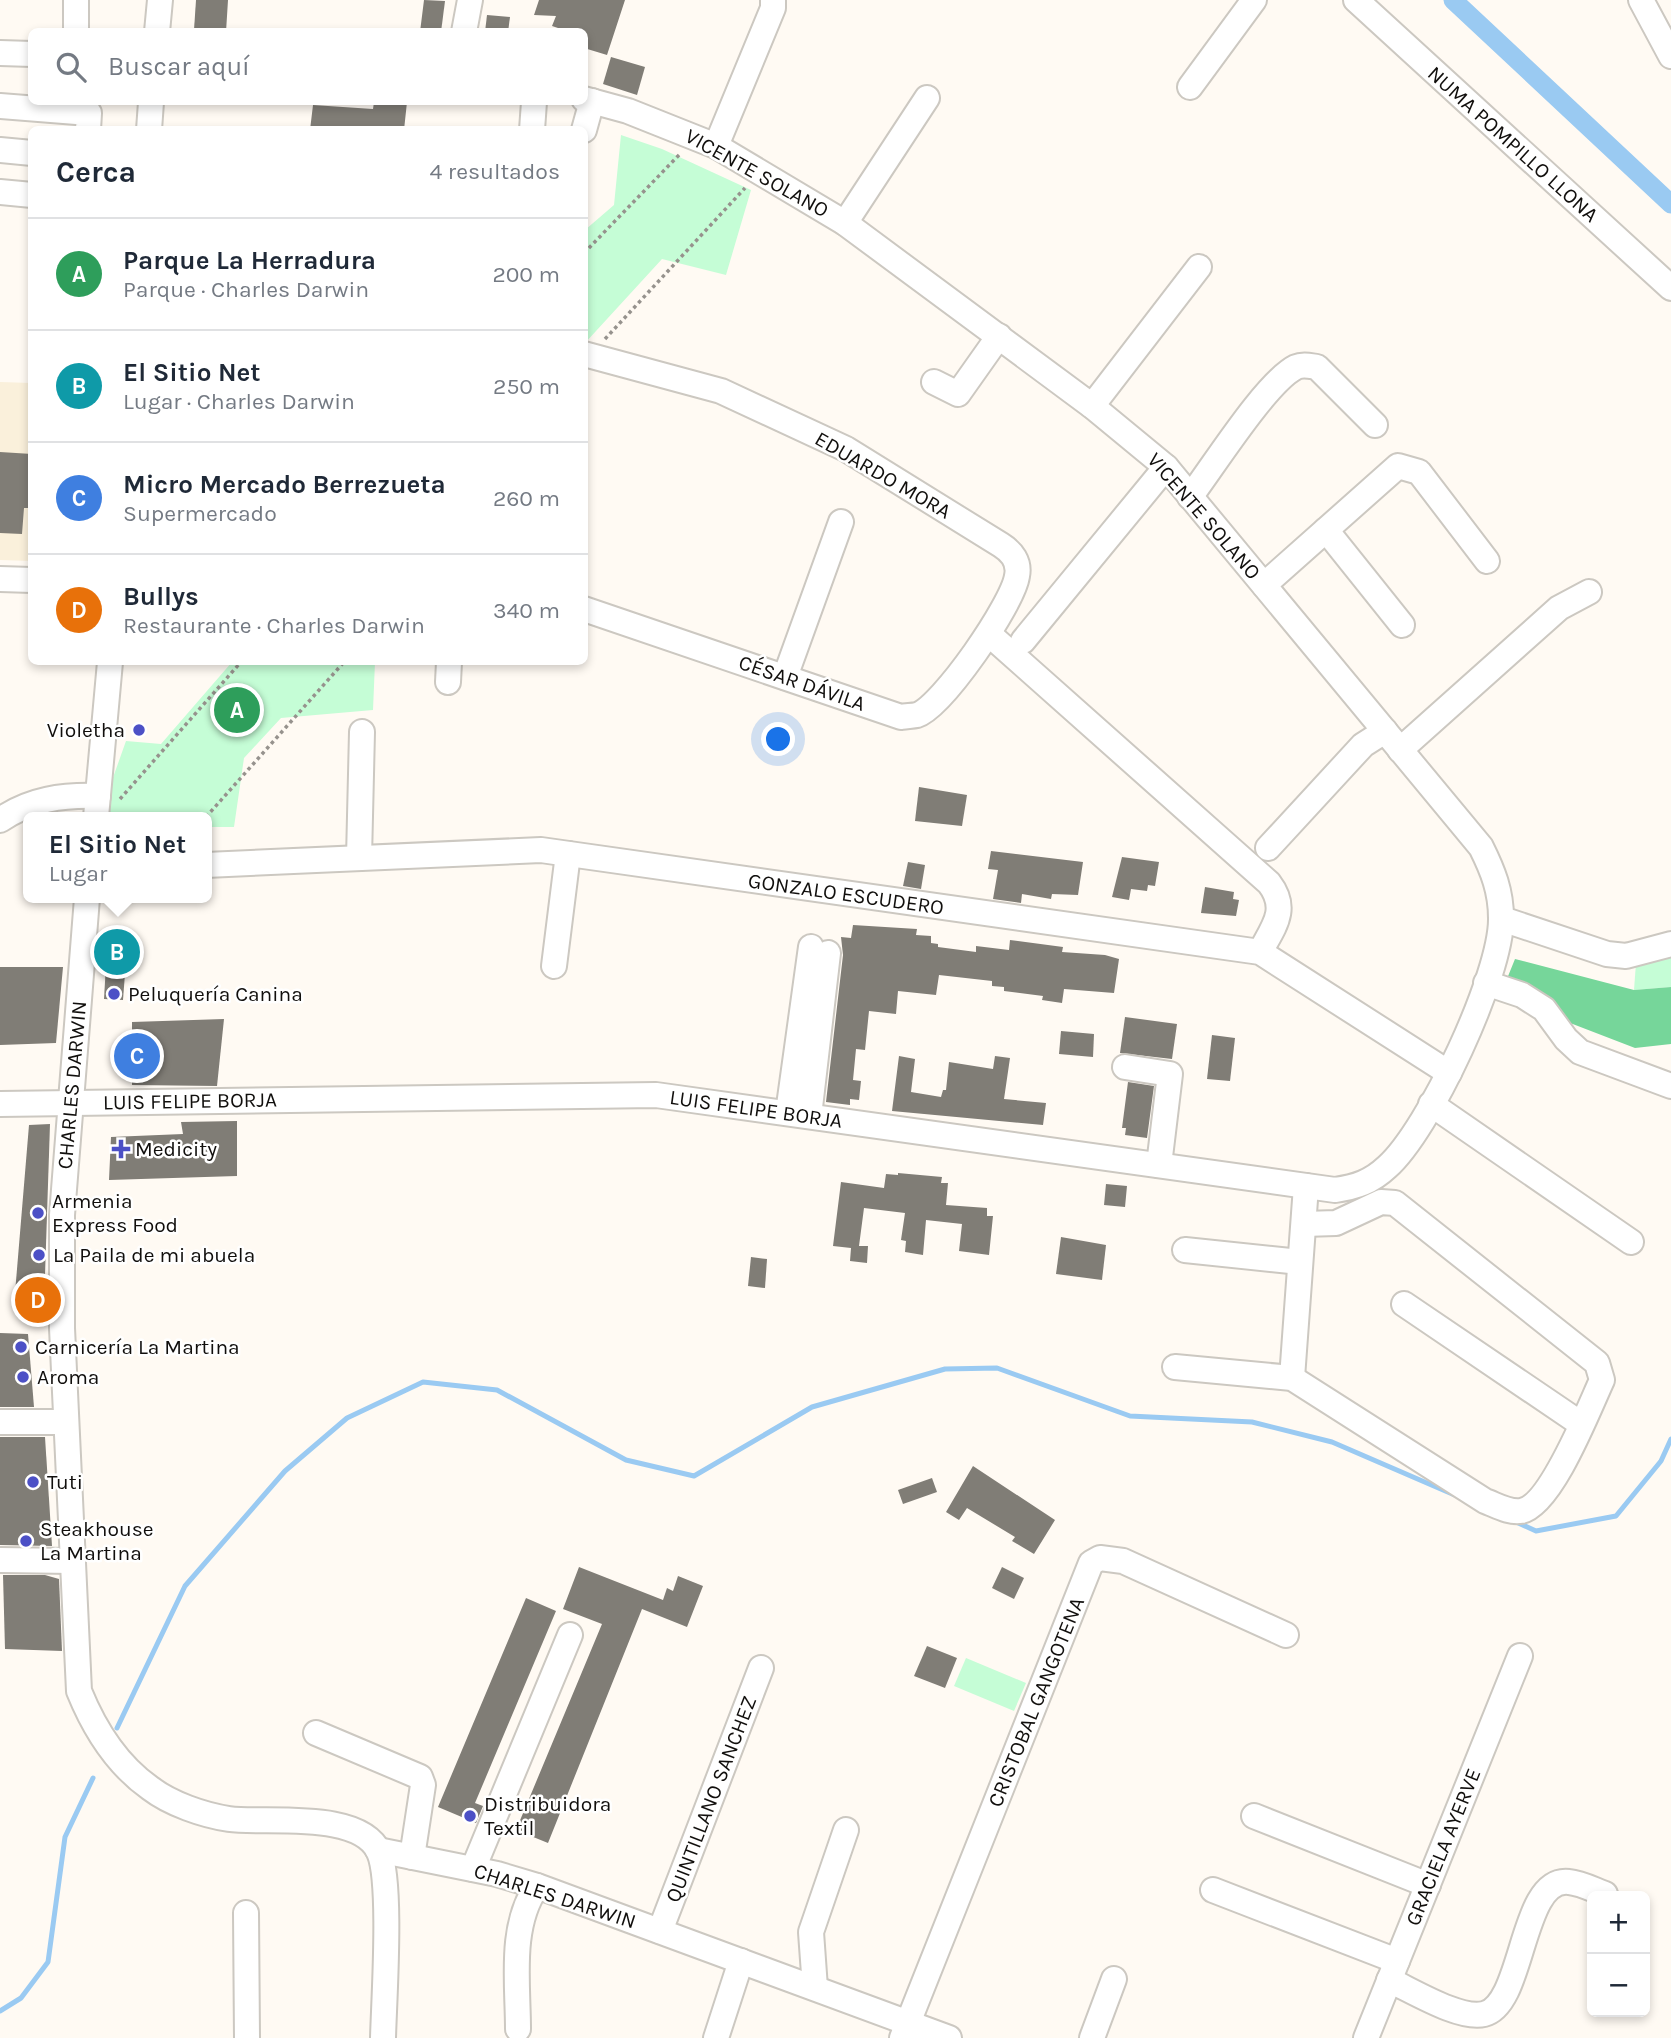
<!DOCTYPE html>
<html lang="es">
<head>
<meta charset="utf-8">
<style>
	body { margin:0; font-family:Karla,sans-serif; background:#f6f6f7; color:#1f2937 }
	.controls { position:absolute; right:21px; bottom:21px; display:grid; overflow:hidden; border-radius:10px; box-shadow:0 4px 10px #0003 }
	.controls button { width:63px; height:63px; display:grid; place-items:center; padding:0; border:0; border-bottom:2px solid #e0e1e3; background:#fff; color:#1f2937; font:35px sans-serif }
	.you { position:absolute; left:779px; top:740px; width:24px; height:24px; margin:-18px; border:5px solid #fff; border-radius:50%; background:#1a73e8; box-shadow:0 0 0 10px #1a73e833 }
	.badge { display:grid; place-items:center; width:46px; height:46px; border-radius:50%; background:#4c50c6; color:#fff; font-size:23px; font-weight:700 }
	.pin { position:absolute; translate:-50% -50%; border:4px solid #fff; box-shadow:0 2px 7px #0006 }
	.popup { position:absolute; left:23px; top:812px; width:189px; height:91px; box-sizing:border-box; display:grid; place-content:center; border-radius:10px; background:#fff; filter:drop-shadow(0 2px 5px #0005); font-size:23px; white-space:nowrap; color:#747a83 }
	.popup b { font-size:26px; color:#1f2937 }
	.popup::after { content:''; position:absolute; left:50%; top:100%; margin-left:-14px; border:14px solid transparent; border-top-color:#fff }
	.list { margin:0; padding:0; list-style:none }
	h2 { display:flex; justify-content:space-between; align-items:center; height:91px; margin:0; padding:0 28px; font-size:30px }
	h2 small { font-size:23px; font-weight:400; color:#747a83 }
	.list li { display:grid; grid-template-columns:46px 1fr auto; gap:21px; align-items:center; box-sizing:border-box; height:112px; padding:0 28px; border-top:2px solid #e0e1e3 }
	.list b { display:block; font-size:26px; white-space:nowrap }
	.list p { margin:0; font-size:23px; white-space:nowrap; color:#747a83 }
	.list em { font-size:23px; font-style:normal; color:#747a83 }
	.icon { flex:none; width:38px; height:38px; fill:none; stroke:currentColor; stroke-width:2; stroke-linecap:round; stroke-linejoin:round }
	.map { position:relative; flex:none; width:1671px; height:2038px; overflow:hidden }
	.search { position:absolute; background:#fff; box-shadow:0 4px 10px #0003; left:28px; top:28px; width:560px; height:77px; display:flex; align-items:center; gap:18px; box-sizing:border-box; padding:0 24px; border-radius:10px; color:#747a83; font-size:26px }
	.panel { position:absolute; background:#fff; box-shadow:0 4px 10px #0003; left:28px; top:126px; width:560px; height:539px; border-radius:10px }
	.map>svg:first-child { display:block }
	.education { fill:#faf0db }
	.green { fill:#c5fdd6 }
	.forest { fill:#76d69a }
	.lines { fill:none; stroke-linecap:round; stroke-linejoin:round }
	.stream { stroke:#9acaf2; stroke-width:5 }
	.canal { stroke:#9acaf2; stroke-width:19 }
	.building { fill:#807d76 }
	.minor-casing { stroke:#ccc8c1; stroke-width:28 }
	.path { stroke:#96928d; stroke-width:3.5; stroke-dasharray:3.5 3.5; stroke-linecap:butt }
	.minor { stroke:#fff; stroke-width:24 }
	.poi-dot { fill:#4c50c6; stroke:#fff; stroke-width:2.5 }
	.labels { text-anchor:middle; stroke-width:5; stroke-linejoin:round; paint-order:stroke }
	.street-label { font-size:21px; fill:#110f0d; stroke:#fff }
	.poi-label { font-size:21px; fill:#110f0d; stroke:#fff; text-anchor:start }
</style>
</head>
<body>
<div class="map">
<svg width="1671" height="2038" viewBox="0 0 1671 2038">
	<rect width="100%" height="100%" fill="#fffaf3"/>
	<polygon class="education" points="0,382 31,383 31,561 0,560"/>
	<g class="green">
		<polygon points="621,135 662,149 751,190 726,275 662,259 585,343 585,230 614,205"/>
		<polygon points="232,662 375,662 373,710 281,718 244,758 234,827 206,827 206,817 99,817 126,741 161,744"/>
		<polygon points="1671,951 1671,987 1634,990 1636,963"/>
		<polygon points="966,1658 1026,1683 1014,1711 954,1686"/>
	</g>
	<polygon class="forest" points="1515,959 1634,990 1671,987 1671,1044 1635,1048 1500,996"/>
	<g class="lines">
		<g class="stream">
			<polyline points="1514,1521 1536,1531 1616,1516 1661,1461 1671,1439"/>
			<polyline points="117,1728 185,1586 285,1471 347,1418 423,1382 497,1390 626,1460 694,1476 812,1407 945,1369 997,1368 1130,1416 1252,1422 1332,1442 1457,1496"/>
			<polyline points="0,2011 21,1998 48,1962 65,1837 93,1778"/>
		</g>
		<polyline class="canal" points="1453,0 1671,204"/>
	</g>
	<g class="building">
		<polygon points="196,0 228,0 226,32 194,30"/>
		<polygon points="424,0 445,1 441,32 420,32"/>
		<polygon points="539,0 625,0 607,55 584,48 584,32 570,32 552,26 556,16 534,15"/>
		<polygon points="487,15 510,17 508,32 485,32"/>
		<polygon points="611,57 645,67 637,95 603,84"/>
		<polygon points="374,102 407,102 404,130 310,130 313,105 373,109"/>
		<polygon points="0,452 32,454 32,508 24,508 22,534 0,533"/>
		<polygon points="919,787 967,795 962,826 915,821"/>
		<polygon points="991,851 1083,862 1078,895 1052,894 1051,899 1022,894 1021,903 993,899 998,870 988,869"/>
		<polygon points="1122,857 1159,862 1155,886 1148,885 1147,891 1131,889 1129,900 1112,897"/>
		<polygon points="908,862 925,865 921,889 903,886"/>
		<polygon points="1205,887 1234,892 1233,899 1239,900 1236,916 1201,913"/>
		<polygon points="853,925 917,929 916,935 931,936 931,943 938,944 938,947 976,952 976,946 1009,950 1010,940 1063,947 1062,952 1105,955 1119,959 1114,993 1064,989 1062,1003 1042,1000 1043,996 1004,991 1004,987 992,986 992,981 939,975 936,995 898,991 896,1014 869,1011 865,1050 856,1049 853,1080 861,1081 859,1100 850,1099 850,1105 826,1102 843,955 841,937 851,938"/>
		<polygon points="107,947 127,947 123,1000 104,999"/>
		<polygon points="0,967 63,967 56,1043 0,1045"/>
		<polygon points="1125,1017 1177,1024 1172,1059 1120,1053"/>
		<polygon points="224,1019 217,1086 132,1085 132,1022"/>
		<polygon points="1061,1031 1094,1034 1093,1057 1059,1054"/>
		<polygon points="1212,1035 1235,1038 1230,1081 1207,1079"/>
		<polygon points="899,1056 915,1059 911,1092 941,1097 943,1090 946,1090 949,1062 993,1069 995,1056 1010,1058 1004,1099 1046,1103 1043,1125 892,1111"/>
		<polygon points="1128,1082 1154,1086 1147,1138 1125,1135 1126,1128 1122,1128"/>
		<polygon points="237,1121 237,1176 109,1180 111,1137 183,1134 181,1122"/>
		<polygon points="50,1124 44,1305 14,1305 29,1125"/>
		<polygon points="898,1173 942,1177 941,1183 948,1183 946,1205 987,1208 987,1216 993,1216 989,1255 959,1251 962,1224 926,1220 923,1255 905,1252 906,1241 901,1240 905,1213 864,1208 859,1246 868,1246 867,1263 850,1261 851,1248 833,1246 841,1182 884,1188 886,1174 898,1175"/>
		<polygon points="1106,1184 1127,1186 1125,1207 1104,1205"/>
		<polygon points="1061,1237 1106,1245 1102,1280 1056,1274"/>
		<polygon points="751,1257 767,1259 765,1288 748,1286"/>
		<polygon points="0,1333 28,1334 34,1407 0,1407"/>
		<polygon points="0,1437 45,1437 52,1546 0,1545"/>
		<polygon points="973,1466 1055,1520 1034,1554 1012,1541 1015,1537 967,1508 959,1520 946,1512"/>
		<polygon points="932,1478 937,1492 903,1504 898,1490"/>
		<polygon points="579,1567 663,1600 667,1588 673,1591 678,1576 703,1586 687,1627 642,1609 548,1843 516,1830 602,1624 563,1609"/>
		<polygon points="1002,1567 1024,1578 1014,1599 992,1588"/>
		<polygon points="3,1575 45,1575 59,1579 62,1651 5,1649"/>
		<polygon points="526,1598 556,1611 475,1803 483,1806 476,1823 438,1807"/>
		<polygon points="927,1646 957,1658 945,1688 914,1676"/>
	</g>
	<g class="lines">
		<defs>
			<g id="minor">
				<polyline points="1356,0 1671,288"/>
				<polyline points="1641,0 1671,56"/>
				<polyline points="76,32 76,0"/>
				<polyline points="157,32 160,0"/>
				<polyline points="464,32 470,0"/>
				<polyline points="0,53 32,54"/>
				<polyline points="1190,87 1254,0"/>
				<polyline points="0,106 89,113 88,130"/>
				<polyline points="149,130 151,102"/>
				<polyline points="532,130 534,102"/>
				<polyline points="584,130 592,101"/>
				<polyline points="716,146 773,8 773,0"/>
				<polyline points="0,150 32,153"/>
				<polyline points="0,192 32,195"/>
				<polyline points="845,223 927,98"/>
				<path d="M584 354 721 391 846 449 1001 545C1012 552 1020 562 1017 576 1013 604 942 707 917 715 912 716 906 716 901 717L584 609"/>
				<polyline points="934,382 958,394 999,336"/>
				<polyline points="1092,406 1199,267"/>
				<path d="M1190 497C1213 467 1266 382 1296 367 1303 364 1310 366 1317 367L1375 425"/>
				<polyline points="1326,530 1402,625"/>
				<polyline points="0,579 32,580"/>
				<polyline points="1264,585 1398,466 1419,472 1487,561"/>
				<path d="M990 635 1269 883C1289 909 1274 926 1260 952"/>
				<polyline points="1023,641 1166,467"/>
				<polyline points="785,677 841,522"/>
				<polyline points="448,682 449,662"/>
				<polyline points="1400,750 1559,608 1589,592"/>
				<polyline points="96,817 110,662"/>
				<path d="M0 820C31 799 62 795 98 796"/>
				<polyline points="1268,848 1363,745 1385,731"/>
				<polyline points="359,858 362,732"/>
				<polyline points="206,865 541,850 1260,952 1449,1073"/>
				<path d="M87 898 62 1215V1328L79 1691C94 1728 116 1764 150 1788 171 1804 203 1815 229 1819 267 1824 360 1810 379 1852 392 1882 384 1999 383 2038"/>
				<polyline points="1502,919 1607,954 1626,956 1671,944"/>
				<polyline points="554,966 568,854"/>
				<polyline points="1486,983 1522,995 1544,1009 1566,1039 1580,1052 1671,1086"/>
				<polyline points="1125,1067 1170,1074 1159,1165"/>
				<path d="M0 1104 656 1095 1335 1190C1356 1187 1371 1182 1387 1167 1429 1130 1502 974 1501 918 1501 891 1493 871 1481 847L1166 467 1092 406 845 223 716 146 628 111 584 99"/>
				<polyline points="1431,1104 1631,1242"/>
				<polyline points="788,1113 811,947"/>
				<polyline points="809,1116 828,953"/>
				<polyline points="1185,1250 1300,1262"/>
				<polyline points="1404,1304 1581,1424"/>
				<path d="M1175 1367 1292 1378 1485 1501C1496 1505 1509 1513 1521 1511 1551 1506 1589 1408 1602 1380L1597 1363 1395 1203 1381 1202 1336 1223 1304 1224"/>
				<polyline points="1292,1378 1306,1186"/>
				<polyline points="0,1422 66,1422"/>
				<polyline points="0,1560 73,1561"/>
				<polyline points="316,1733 420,1777 423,1785 412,1857"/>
				<polyline points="1254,1816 1428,1885"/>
				<polyline points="378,1850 497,1874 537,1886 949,2038"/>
				<polyline points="473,1869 570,1635"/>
				<polyline points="1213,1890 1397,1961"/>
				<polyline points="246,1913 247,2038"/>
				<polyline points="660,1931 761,1668"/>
				<path d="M1389 1980C1413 1991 1460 2020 1484 2014 1525 2004 1520 1876 1569 1882 1581 1883 1594 1890 1605 1894"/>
				<polyline points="815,1988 811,1932 846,1830"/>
				<path d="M518 2029C518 1983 509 1926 537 1886"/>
				<polyline points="716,2038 741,1961"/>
				<polyline points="902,2038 1091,1563 1100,1558 1123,1561 1286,1635"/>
				<polyline points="1092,2038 1114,1979"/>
				<polyline points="1366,2038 1520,1656"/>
			</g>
		</defs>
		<use href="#minor" class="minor-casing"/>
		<g class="path">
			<polyline points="584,253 680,154"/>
			<polyline points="605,339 745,188"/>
			<polyline points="120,799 241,662"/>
			<polyline points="206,817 344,662"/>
		</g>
		<use href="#minor" class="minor"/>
	</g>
	<g class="poi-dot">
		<circle cx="139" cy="730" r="7"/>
		<circle cx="114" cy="994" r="7"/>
		<path d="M117.5 1138.5h7v7h7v7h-7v7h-7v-7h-7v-7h7z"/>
		<circle cx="38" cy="1213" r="7"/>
		<circle cx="39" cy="1255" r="7"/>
		<circle cx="21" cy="1347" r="7"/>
		<circle cx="23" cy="1377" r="7"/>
		<circle cx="33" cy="1482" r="7"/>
		<circle cx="26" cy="1541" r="7"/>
		<circle cx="470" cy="1816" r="7"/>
	</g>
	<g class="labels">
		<g class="street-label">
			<text transform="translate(1513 144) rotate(42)" y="7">NUMA POMPILLO LLONA</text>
			<text transform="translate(757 173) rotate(29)" y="7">VICENTE SOLANO</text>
			<text transform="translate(883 475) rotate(30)" y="7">EDUARDO MORA</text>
			<text transform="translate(1204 516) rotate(49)" y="7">VICENTE SOLANO</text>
			<text transform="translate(802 683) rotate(19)" y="7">CÉSAR DÁVILA</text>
			<text transform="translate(846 894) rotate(8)" y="7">GONZALO ESCUDERO</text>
			<text transform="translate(72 1085) rotate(-85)" y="7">CHARLES DARWIN</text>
			<text transform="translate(190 1101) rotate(-1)" y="7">LUIS FELIPE BORJA</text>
			<text transform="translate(756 1109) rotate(8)" y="7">LUIS FELIPE BORJA</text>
			<text transform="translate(1036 1702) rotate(-68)" y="7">CRISTOBAL GANGOTENA</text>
			<text transform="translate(711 1799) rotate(-69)" y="7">QUINTILLANO SANCHEZ</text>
			<text transform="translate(1443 1847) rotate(-68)" y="7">GRACIELA AYERVE</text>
			<text transform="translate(555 1896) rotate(18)" y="7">CHARLES DARWIN</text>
		</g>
		<g class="poi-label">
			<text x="125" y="737" text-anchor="end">Violetha</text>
			<text x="128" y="1001">Peluquería Canina</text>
			<text x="135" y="1156">Medicity</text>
			<text x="52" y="1208">Armenia<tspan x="52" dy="24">Express Food</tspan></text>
			<text x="53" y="1262">La Paila de mi abuela</text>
			<text x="35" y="1354">Carnicería La Martina</text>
			<text x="37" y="1384">Aroma</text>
			<text x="47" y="1489">Tuti</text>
			<text x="40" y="1536">Steakhouse<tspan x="40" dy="24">La Martina</tspan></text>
			<text x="484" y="1811">Distribuidora<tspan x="484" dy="24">Textil</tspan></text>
		</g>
	</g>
</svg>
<div class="controls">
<button>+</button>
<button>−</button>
</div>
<div class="you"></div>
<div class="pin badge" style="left:237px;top:710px;background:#2e9e5b">A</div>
<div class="pin badge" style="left:117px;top:952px;background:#0f9aa8">B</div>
<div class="popup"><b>El Sitio Net</b>Lugar</div>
<div class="pin badge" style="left:137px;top:1056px;background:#3f7fe0">C</div>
<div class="pin badge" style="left:38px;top:1300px;background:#e8710a">D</div>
<div class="search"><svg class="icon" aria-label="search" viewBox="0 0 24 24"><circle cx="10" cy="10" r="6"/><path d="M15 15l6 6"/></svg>Buscar aquí</div>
<section class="panel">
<h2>Cerca<small>4 resultados</small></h2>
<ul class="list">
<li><span class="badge" style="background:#2e9e5b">A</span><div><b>Parque La Herradura</b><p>Parque · Charles Darwin</p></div><em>200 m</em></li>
<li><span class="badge" style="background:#0f9aa8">B</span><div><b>El Sitio Net</b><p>Lugar · Charles Darwin</p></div><em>250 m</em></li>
<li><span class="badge" style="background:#3f7fe0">C</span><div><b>Micro Mercado Berrezueta</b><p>Supermercado</p></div><em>260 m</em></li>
<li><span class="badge" style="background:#e8710a">D</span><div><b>Bullys</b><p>Restaurante · Charles Darwin</p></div><em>340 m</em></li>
</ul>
</section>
</div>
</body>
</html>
